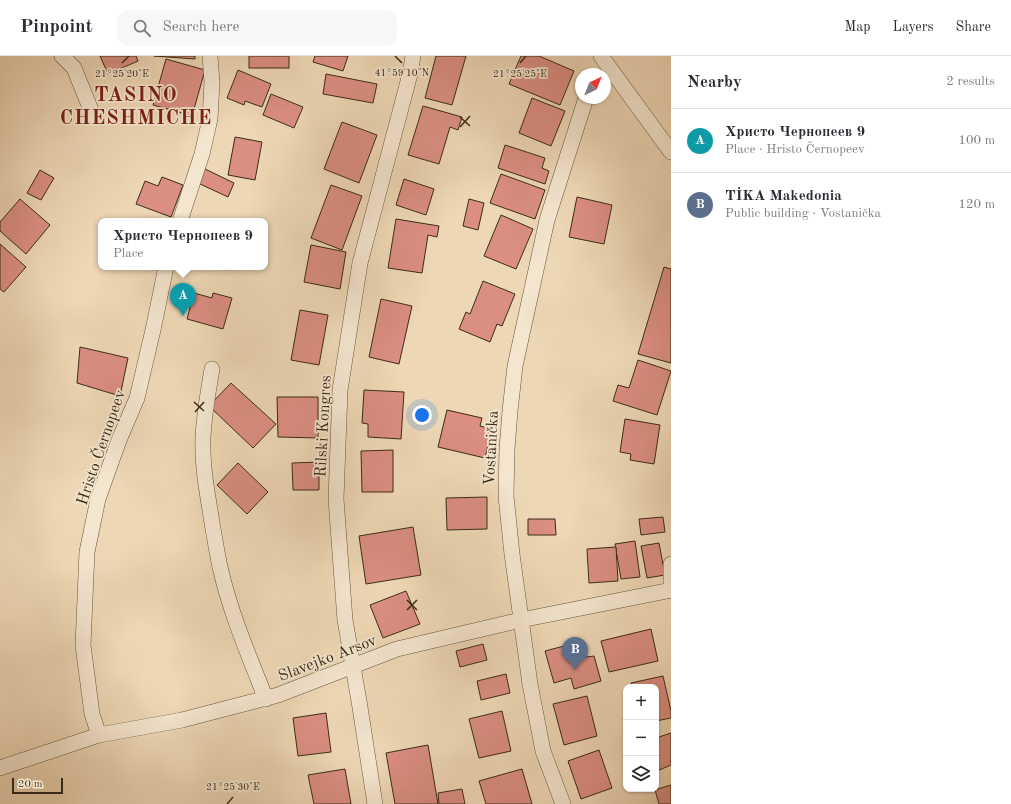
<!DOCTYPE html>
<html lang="en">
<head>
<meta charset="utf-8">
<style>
	body { margin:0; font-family:"Old Standard TT",serif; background:#f7f7f7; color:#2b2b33 }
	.controls { position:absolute; right:12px; bottom:12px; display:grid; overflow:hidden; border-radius:8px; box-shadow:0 1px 3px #0004 }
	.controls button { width:36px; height:36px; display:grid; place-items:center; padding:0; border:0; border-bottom:1px solid #e1e1e2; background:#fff; color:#2b2b33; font:20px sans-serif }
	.compass { position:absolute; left:575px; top:12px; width:36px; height:36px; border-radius:50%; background:#fff; box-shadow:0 1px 3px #0004; rotate:43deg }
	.scale { position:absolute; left:12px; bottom:10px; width:51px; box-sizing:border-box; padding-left:4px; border:2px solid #3a2b17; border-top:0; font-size:11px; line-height:14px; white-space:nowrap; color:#3a2b17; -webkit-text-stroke:3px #f4e5cf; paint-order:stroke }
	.you { position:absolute; left:422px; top:359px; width:14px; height:14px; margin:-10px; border:3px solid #fff; border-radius:50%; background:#1a73e8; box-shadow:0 0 0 6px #1a73e833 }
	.badge { display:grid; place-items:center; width:26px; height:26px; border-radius:50%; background:#8f2418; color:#fff; font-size:13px; font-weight:700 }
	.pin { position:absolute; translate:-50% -33px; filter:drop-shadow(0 1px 2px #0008) }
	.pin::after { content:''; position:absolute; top:21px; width:14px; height:12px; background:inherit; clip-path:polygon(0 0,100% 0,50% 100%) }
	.popup { position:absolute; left:98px; top:162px; width:170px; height:52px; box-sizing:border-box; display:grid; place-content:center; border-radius:8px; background:#fff; filter:drop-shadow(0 1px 3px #0005); font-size:13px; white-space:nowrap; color:#7c7c81 }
	.popup b { font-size:15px; color:#2b2b33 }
	.popup::after { content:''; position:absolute; left:50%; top:100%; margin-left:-8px; border:8px solid transparent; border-top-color:#fff }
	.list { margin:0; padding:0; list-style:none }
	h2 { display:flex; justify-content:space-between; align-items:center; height:52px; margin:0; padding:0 16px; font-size:17px }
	h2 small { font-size:13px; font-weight:400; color:#7c7c81 }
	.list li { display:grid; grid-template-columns:26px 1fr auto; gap:12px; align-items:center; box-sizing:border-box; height:64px; padding:0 16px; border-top:1px solid #e1e1e2 }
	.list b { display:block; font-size:15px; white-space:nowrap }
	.list p { margin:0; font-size:13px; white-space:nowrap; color:#7c7c81 }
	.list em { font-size:13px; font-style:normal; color:#7c7c81 }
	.icon { flex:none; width:22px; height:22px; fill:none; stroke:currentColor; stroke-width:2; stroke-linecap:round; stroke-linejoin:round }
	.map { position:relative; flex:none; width:671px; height:748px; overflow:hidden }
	header { display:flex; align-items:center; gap:24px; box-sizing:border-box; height:56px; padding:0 20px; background:#fff; border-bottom:1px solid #e1e1e2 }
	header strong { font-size:19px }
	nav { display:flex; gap:22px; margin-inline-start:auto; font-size:14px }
	.search { width:280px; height:36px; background:#f7f7f7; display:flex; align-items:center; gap:10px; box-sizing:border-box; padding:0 14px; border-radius:12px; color:#7c7c81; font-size:15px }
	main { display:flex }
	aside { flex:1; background:#fff }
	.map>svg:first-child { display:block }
	.building { fill:#db8e82; stroke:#3a2b17 }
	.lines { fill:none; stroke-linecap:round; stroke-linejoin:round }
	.minor-casing { stroke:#67563e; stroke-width:16 }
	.minor { stroke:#f4e5cf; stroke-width:15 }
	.ticks { fill:none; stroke:#3a2b17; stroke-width:1.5 }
	.labels { text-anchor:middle; stroke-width:3.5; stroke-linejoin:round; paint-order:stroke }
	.street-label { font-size:16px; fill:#3a2b17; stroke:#f4e5cf }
	.district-label { font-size:20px; font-weight:bold; letter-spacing:1px; fill:#7a1f14; stroke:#f4e5cf }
	.ticks-label { font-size:10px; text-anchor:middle; fill:#3a2b17; stroke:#f4e5cf; stroke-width:3.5; stroke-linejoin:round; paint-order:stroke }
</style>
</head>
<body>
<header>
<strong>Pinpoint</strong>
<div class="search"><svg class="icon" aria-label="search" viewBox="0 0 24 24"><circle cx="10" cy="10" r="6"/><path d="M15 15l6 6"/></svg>Search here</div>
<nav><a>Map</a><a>Layers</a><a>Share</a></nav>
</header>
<main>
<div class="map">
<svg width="671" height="748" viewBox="0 0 671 748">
	<rect width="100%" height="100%" fill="#eed7b5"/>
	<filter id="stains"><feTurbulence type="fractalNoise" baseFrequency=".005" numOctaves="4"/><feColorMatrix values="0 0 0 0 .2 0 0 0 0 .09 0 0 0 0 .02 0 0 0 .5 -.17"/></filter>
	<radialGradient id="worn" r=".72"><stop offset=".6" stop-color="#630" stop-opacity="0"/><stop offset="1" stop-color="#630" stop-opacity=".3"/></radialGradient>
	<g class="building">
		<polygon points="100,0 136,0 138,5 108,18"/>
		<polygon points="154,0 195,0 195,3"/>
		<rect x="249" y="0" width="40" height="12"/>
		<polygon points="315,0 348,0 343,15 313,6"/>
		<polygon points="436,0 466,0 452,49 425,42"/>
		<polygon points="521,0 539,0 574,15 560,49 509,28"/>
		<polygon points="166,3 205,14 192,60 153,49"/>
		<polygon points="238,14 271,28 262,51 245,45 244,49 227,42"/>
		<polygon points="326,18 377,28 373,47 323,38"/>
		<polygon points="271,38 303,51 294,72 263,59"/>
		<polygon points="532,42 565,55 551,90 519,77"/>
		<polygon points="423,50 462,61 458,74 450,71 439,108 408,99"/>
		<polygon points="342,66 377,79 359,127 324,113"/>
		<polygon points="235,81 262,86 255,124 228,119"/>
		<polygon points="505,89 545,102 542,112 549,115 545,128 498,112"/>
		<polygon points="205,113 234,127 228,141 198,127"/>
		<polygon points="40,114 54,122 41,144 27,137"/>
		<polygon points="501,118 545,134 535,163 490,147"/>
		<polygon points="162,121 183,129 171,161 136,148 145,125 158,130"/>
		<polygon points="404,123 434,133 426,159 396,149"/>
		<polygon points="331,129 362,140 342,194 311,182"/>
		<polygon points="577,141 612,149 604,188 569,181"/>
		<polygon points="20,143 50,169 26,198 0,175 0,166"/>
		<polygon points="469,143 484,147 478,174 463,170"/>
		<polygon points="501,159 533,173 516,213 484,200"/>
		<polygon points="396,163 439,170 437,181 428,179 422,217 388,212"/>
		<polygon points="0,188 26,211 4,236 0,233"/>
		<polygon points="311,189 346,196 340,233 304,226"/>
		<polygon points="664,211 671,213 671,307 638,298"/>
		<polygon points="483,225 515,238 502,270 497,268 490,286 459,273 466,256 470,258"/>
		<polygon points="194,237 212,242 213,237 232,242 223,273 187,263"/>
		<polygon points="381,243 412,250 399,308 369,301"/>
		<polygon points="300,254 328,259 319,309 291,304"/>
		<polygon points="80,291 128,302 120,340 77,327"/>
		<polygon points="638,304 671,315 657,359 613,345 618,329 629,332"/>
		<polygon points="231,327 276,368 253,392 209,350"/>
		<polygon points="364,334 404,336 401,383 368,381 368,368 362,367"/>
		<polygon points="277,341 318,341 318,382 278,381"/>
		<polygon points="447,354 482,362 480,370 492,373 485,402 438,391"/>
		<polygon points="625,363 660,369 654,408 630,404 631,398 620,396"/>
		<polygon points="393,394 393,436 362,436 361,395"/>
		<polygon points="319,406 319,434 293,434 292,407"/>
		<polygon points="238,407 268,436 247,458 217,429"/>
		<polygon points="487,441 487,473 447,474 446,442"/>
		<polygon points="663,461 665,476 641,479 639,463"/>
		<polygon points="528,463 555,463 556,479 528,479"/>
		<polygon points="413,471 421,519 366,528 359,480"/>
		<polygon points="635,485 640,521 621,523 615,488"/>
		<polygon points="659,487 665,519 647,522 641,490"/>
		<polygon points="616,491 618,525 589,527 587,493"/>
		<polygon points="406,535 420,568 383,582 370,549"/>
		<polygon points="651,573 658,605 609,616 601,585"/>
		<polygon points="583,585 587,601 594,600 601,625 574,633 571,622 554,627 545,595"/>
		<polygon points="483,588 487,604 460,611 456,595"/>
		<polygon points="506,618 510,637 481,644 477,625"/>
		<polygon points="663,620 671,655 671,662 656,665 656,631 632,631 631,627"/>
		<polygon points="587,640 597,680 564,689 553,648"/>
		<polygon points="502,655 511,695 479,702 469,663"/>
		<polygon points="326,657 331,696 298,700 293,662"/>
		<polygon points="671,677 671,709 657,715 656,682"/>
		<polygon points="428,689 438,748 395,748 386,697"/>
		<polygon points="599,694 612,732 581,743 568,705"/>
		<polygon points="345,713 351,748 314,748 308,719"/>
		<polygon points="522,713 532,748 486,748 479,725"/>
		<polygon points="671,729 671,748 659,748 655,734"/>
		<polygon points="462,733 465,748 439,748 438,737"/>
	</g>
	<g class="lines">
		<defs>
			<g id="minor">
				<polyline points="62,0 74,12 93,59"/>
				<polyline points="601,0 671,96"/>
				<polyline points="180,165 202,98 210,63 212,26 210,0"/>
				<path d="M212 313C208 336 204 359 203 382 202 406 206 430 210 454 213 473 216 492 220 511 230 556 249 600 266 643"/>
				<polyline points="671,508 671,535"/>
				<polyline points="99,679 92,658 83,589 87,496 98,443 119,384 137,342 153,274 166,211"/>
				<polyline points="0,712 99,679 182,664 278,639 397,593 521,564 671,534"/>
				<polyline points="375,748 359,645 345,564 336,443 340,334 360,207 410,18 413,0"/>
				<polyline points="563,748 543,695 530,628 512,498 506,440 507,393 510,355 515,310 547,164 586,42"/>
			</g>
		</defs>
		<use href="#minor" class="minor-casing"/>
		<use href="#minor" class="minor"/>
	</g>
	<path class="ticks" d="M395 0 402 7M122 7 129 0M520 7 526 0M460 61 470 70M460 71 470 60M194 346 204 355M195 356 204 346M407 544 417 554M407 554 417 544M227 748 233 741"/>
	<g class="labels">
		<g class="street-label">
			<text transform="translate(322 370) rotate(-87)" y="6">Rilski Kongres</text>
			<text transform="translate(100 391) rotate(-71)" y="6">Hristo Černopeev</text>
			<text transform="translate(490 392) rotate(-87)" y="6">Vostanička</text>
			<text transform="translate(327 601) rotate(-21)" y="6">Slavejko Arsov</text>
		</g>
		<g class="district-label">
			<text x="136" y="45">TASINO<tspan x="136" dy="23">CHESHMICHE</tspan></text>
		</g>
	</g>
	<g class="ticks-label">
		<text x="402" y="20">41°59'10"N</text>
		<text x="122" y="21">21°25'20"E</text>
		<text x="520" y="21">21°25'25"E</text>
		<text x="233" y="734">21°25'30"E</text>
	</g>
	<rect width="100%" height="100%" filter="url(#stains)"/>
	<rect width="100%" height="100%" fill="url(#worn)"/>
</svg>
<div class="controls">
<button>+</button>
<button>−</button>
<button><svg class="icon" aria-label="layers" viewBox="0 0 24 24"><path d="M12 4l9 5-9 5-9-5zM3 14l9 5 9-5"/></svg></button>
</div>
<svg class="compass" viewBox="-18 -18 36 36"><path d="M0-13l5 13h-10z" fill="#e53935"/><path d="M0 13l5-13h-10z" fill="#7c7c81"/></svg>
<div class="scale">20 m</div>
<div class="you"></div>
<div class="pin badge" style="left:183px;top:260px;background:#0f9aa8">A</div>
<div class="popup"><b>Христо Чернопеев 9</b>Place</div>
<div class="pin badge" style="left:575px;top:614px;background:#5c6f8a">B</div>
</div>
<aside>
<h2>Nearby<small>2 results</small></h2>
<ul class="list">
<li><span class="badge" style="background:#0f9aa8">A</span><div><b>Христо Чернопеев 9</b><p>Place · Hristo Černopeev</p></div><em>100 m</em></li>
<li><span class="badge" style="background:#5c6f8a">B</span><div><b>TİKA Makedonia</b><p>Public building · Vostanička</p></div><em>120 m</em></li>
</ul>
</aside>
</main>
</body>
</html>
